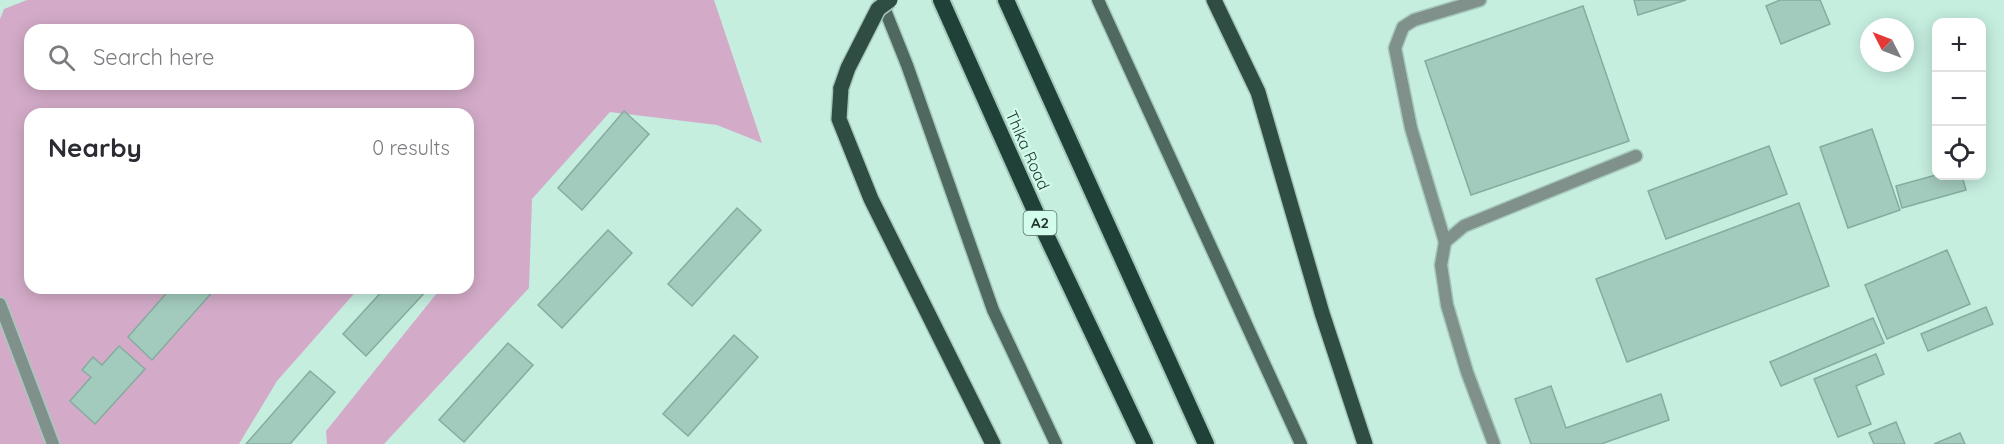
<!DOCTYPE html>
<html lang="en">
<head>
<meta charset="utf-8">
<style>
	body { margin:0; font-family:Quicksand,sans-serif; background:#f7f7f7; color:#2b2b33 }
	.controls { position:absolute; right:18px; top:18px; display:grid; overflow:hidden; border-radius:12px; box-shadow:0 3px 15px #0003 }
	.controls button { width:54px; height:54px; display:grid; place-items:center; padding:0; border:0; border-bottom:2px solid #e1e1e2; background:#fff; color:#2b2b33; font:30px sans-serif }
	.compass { position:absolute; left:1860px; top:18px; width:54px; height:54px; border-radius:50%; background:#fff; box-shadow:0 3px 15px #0003; rotate:312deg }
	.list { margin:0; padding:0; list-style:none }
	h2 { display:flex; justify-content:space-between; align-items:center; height:78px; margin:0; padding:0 24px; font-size:26px }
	h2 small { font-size:20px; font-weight:400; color:#7c7c81 }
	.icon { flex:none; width:33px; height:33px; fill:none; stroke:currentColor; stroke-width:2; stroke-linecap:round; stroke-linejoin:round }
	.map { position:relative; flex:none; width:2004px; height:444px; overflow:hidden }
	.search { position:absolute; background:#fff; box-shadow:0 3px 15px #0003; left:24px; top:24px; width:450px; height:66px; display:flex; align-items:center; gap:15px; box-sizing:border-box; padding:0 21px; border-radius:18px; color:#7c7c81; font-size:22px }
	.panel { position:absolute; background:#fff; box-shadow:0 3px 15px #0003; left:24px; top:108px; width:450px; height:186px; border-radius:18px }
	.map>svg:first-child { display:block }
	.green { fill:#d3abc8; fill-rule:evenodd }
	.building { fill:#a3cbbd; stroke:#85ac9e; stroke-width:1.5 }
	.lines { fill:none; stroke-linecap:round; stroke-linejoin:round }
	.service-casing { stroke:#a5c9bc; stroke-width:15 }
	.secondary-casing { stroke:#a5c9bc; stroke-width:15 }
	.primary-casing { stroke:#a5c9bc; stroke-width:18 }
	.trunk-casing { stroke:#a5c9bc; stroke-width:20 }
	.service { stroke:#80908a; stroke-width:12 }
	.secondary { stroke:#506960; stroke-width:12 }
	.primary { stroke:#2f4d43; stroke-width:15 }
	.trunk { stroke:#204137; stroke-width:16 }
	.primary-bridge-casing { stroke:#a5c9bc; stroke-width:18; stroke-linecap:butt }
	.primary-bridge { stroke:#2f4d43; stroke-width:15 }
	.labels { text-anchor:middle; stroke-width:4.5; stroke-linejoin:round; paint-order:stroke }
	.shield { fill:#d2fcec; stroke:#587168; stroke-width:1.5 }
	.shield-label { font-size:15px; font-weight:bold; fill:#24352f }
	.street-label { font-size:16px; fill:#24352f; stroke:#d2fcec }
</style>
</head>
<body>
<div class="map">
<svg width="2004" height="444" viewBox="0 0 2004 444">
	<rect width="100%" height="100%" fill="#c5eedf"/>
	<path class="green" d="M27 0H714L762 143 717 125 610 112 532 199 529 288 384 444H327L326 431 441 288H468V114H30V288H359L277 381 239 444H0V19L4 9ZM30 30H468V84H30Z"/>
	<g class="building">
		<polygon points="1634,0 1686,0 1638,15"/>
		<polygon points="1780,0 1820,0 1830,24 1781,44 1766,6"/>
		<polygon points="1583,6 1629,141 1471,195 1425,61"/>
		<polygon points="624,111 649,134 582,210 558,188"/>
		<polygon points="1872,129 1900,210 1848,228 1820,147"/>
		<polygon points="1769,146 1787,194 1666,239 1648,191"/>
		<polygon points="1936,175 1962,176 1966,190 1902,208 1896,186"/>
		<polygon points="1799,203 1829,286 1627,362 1596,279"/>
		<polygon points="737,208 761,230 692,306 668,284"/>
		<polygon points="608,230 632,253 562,328 538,305"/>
		<polygon points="1947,250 1970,304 1887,339 1865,285"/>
		<polygon points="171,288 216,288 152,360 128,337"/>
		<polygon points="385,288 429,288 366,356 343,334"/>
		<polygon points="1986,307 1993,324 1928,351 1921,334"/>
		<polygon points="1873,318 1884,343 1781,386 1770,362"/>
		<polygon points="734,335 758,357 688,436 663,414"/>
		<polygon points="508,343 533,365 464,442 439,420"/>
		<polygon points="119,346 145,369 95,424 70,401 91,377 82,370 93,357 102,365"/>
		<polygon points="1876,354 1884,374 1856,386 1871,424 1838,437 1814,379"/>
		<polygon points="310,371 335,392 290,444 246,444"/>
		<polygon points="1551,386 1566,428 1661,394 1669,420 1601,444 1531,444 1515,399"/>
		<polygon points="1896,422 1905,444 1874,444 1869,433"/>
		<polygon points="1960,433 1965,444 1934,444"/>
	</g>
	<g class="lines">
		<defs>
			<g id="service">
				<polyline points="1445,242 1411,128 1395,48 1403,27 1414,20 1480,0"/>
				<polyline points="0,304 53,444"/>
				<polyline points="1494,444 1467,372 1447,305 1441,265 1445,242 1464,226 1636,156"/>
			</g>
			<g id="secondary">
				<polyline points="881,0 907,65 993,310 1056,444"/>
				<polyline points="1098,0 1301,444"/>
			</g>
			<g id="primary">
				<polyline points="1214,0 1258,92 1322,313 1365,444"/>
				<polyline points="841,88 839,119 871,199 993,444"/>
			</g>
			<g id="trunk">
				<polyline points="941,0 1039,220 1145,444"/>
				<polyline points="1006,0 1206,444"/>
			</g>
		</defs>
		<use href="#service" class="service-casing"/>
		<use href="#secondary" class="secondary-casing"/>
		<use href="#primary" class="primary-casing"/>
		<use href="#trunk" class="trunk-casing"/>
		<use href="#service" class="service"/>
		<use href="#secondary" class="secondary"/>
		<use href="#primary" class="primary"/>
		<use href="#trunk" class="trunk"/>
		<defs>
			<polyline id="primary-bridge" points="841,88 848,68 878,9 890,0"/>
		</defs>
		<use href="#primary-bridge" class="primary-bridge-casing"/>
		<use href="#primary-bridge" class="primary-bridge"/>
	</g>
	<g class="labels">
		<rect class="shield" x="1023.5" y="211" width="33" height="24" rx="4.5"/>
		<g class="shield-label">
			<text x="1040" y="228">A2</text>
		</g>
		<g class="street-label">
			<text transform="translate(1028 150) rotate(66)" y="6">Thika Road</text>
		</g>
	</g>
</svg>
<div class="controls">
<button>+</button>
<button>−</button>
<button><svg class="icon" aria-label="locate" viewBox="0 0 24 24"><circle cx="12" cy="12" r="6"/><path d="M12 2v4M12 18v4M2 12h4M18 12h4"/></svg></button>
</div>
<svg class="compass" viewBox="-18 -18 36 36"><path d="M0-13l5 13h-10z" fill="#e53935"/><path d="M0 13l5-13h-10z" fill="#7c7c81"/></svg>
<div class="search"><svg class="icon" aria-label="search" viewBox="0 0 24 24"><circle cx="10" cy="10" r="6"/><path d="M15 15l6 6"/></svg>Search here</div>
<section class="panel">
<h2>Nearby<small>0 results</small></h2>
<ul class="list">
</ul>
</section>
</div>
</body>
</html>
